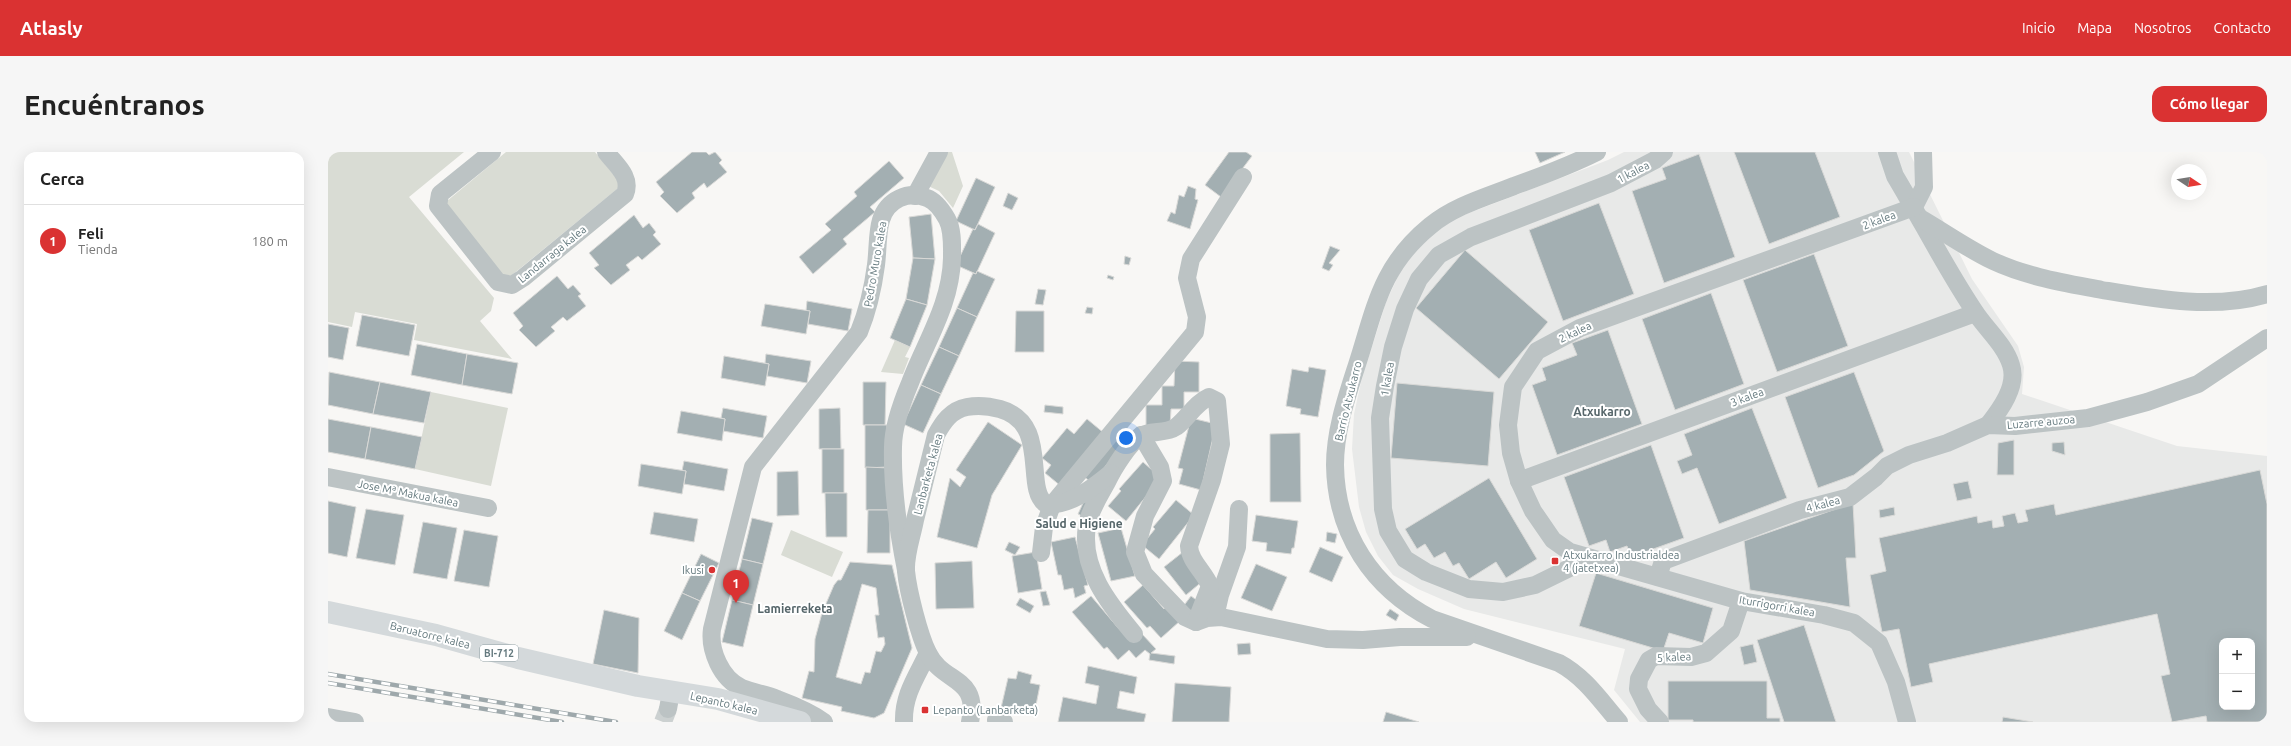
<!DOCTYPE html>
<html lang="es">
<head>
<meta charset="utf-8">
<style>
	body { margin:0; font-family:Ubuntu,sans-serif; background:#f6f6f6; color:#222 }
	.controls { position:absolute; right:12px; bottom:12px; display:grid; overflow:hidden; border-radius:8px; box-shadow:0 4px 16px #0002 }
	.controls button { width:36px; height:36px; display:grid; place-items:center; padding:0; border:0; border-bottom:1px solid #e0e0e0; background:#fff; color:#222; font:20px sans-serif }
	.compass { position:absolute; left:1843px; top:12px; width:36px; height:36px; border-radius:50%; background:#fff; box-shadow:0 4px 16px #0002; rotate:102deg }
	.you { position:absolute; left:798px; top:286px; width:14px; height:14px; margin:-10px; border:3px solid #fff; border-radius:50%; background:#1a73e8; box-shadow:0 0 0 6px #1a73e833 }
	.badge { display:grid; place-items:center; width:26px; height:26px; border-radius:50%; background:#da3232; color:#fff; font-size:13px; font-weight:700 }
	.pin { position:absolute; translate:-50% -33px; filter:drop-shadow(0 1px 2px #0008) }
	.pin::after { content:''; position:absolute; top:21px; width:14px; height:12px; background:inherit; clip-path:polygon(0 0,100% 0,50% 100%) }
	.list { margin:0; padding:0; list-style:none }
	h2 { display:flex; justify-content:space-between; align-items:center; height:52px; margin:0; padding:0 16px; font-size:17px }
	h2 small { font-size:13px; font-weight:400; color:#767676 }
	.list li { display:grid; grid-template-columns:26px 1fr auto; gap:12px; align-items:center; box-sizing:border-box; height:72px; padding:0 16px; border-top:1px solid #e0e0e0 }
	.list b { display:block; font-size:15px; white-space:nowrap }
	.list p { margin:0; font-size:13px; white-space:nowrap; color:#767676 }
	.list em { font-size:13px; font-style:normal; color:#767676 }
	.map { position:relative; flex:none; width:1939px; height:570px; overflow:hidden; border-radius:12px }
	header { display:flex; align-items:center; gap:24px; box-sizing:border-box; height:56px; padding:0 20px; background:#da3232; color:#fff }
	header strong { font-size:19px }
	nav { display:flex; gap:22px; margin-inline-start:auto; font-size:14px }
	.intro { display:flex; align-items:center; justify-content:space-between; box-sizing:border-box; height:96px; padding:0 24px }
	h1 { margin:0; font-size:28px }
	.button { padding:10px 18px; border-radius:12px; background:#da3232; color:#fff; font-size:14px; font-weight:700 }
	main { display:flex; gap:24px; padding:0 24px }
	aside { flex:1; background:#fff; border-radius:12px; box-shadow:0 4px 16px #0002 }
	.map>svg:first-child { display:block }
	.built { fill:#e8e9e8; fill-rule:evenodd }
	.green { fill:#d9dcd4 }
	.building { fill:#a3afb2; stroke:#d9d9d7; fill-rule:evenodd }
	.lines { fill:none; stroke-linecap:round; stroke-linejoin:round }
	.minor-tunnel { stroke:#ccd1d1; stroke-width:18; stroke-dasharray:18 9; stroke-linecap:butt }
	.minor { stroke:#bcc3c4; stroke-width:18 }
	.major { stroke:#d4d9db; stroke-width:22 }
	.rail-casing { stroke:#9ea8ab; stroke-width:4.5 }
	.rail { stroke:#fff; stroke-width:3; stroke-dasharray:9; stroke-linecap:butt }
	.poi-dot { fill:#da3232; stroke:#fff; stroke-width:1.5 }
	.labels { text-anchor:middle; stroke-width:4; stroke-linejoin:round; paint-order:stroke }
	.shield { fill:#fff; stroke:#92a1a5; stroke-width:1 }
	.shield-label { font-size:10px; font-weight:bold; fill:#64797e }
	.street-label { font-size:11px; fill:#64797e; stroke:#fff }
	.poi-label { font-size:11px; fill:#64797e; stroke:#fff; text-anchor:start }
	.neighbourhood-label { font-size:12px; font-weight:bold; fill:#56666a; stroke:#fff }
</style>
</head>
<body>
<header>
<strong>Atlasly</strong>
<nav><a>Inicio</a><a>Mapa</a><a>Nosotros</a><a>Contacto</a></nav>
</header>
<div class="intro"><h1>Encuéntranos</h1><a class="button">Cómo llegar</a></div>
<main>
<aside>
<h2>Cerca<small></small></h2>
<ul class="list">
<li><span class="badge">1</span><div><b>Feli</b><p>Tienda</p></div><em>180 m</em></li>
</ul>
</aside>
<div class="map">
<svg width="1939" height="570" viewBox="0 0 1939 570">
	<rect width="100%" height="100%" fill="#f8f7f5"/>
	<path class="built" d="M1296 0H1581L1644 127 1690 194 1696 215 1694 242 1849 294 1939 304V570H1312L1286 538 1297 497 1136 457 1090 437 1065 423 1050 404 1038 380 1031 355 1024 297 1026 262 1033 230 1058 150 1073 118 1096 88 1128 66 1280 8ZM1894 489H1924V555H1894Z"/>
	<g class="green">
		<polygon points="0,0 136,0 81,45 166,146 163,159 152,169 184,207 86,188 89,172 27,160 24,175 0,170"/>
		<polygon points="178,0 267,0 294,33 178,128 118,54 119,49"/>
		<polygon points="617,0 624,0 635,34 625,56 611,39 598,33"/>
		<polygon points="567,188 582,195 577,205 581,206 575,222 553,220"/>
		<polygon points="103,240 180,256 163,334 87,317"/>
		<polygon points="463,378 515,400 504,425 453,403"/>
	</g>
	<g class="building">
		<polygon points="364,0 378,0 381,3 387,0 394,8 391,11 399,20 379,36 376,31 364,41 367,46 349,61 332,44 336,40 328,30"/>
		<polygon points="901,0 918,0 924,4 893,45 877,33"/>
		<polygon points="1207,0 1237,0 1212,11"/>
		<polygon points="1406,0 1487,0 1512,65 1441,92"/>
		<polygon points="1371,2 1407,105 1336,131 1304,39 1338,27 1334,16"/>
		<polygon points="561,9 576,26 542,55 547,60 515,87 519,92 485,122 471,105 503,78 497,72 529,44 526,40"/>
		<polygon points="648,26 667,35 647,78 628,69"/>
		<polygon points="860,34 868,37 867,47 870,48 862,77 839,69 843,60 847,62 851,43 856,45"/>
		<polygon points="680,41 690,46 684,58 675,54"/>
		<polygon points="1271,51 1306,142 1235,169 1201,78"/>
		<polygon points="603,62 607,107 585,106 581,65"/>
		<polygon points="306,63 315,76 321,71 328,80 325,83 333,92 314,108 310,104 298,113 302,118 283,133 266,116 271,113 261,101"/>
		<polygon points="650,72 667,81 648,122 628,113 645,77 647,78"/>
		<polygon points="1002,94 1012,98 1001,111 1005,113 1001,119 994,116"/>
		<polygon points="1137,98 1220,170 1171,227 1088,156"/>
		<polygon points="1486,102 1520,194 1449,220 1415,128"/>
		<polygon points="797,104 803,106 801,113 796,112"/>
		<polygon points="585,106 607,107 599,153 578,147"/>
		<polygon points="649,119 667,127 649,165 629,156 645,121 648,122"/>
		<polygon points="780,123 786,125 785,128 779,126"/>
		<polygon points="229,124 240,137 245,133 253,142 250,144 258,154 239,169 235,165 223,175 227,179 208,195 191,178 195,174 185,161"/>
		<polygon points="710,137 718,138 715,153 707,152"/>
		<polygon points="1383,141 1416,232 1347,258 1314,167"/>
		<polygon points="578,147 599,153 582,195 562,186"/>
		<polygon points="479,149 524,157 520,179 480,172 482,159 478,159"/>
		<polygon points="437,152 482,159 478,182 433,174"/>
		<polygon points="759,155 765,156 764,162 757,161"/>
		<polygon points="629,156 649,165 631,204 611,195"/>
		<polygon points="688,159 716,159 716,200 687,200"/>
		<polygon points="34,163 87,173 81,204 28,194"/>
		<polygon points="0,172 21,176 15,208 0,205"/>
		<polygon points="1280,178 1314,272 1229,303 1204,233 1218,228 1214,216 1249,203 1244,191"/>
		<polygon points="89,192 139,202 134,233 83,223"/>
		<polygon points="611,195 631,204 613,242 593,233"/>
		<polygon points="139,202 190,211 184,242 134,233"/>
		<polygon points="438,202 483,209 479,231 439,224 441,212 437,211"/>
		<polygon points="396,204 441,212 437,234 393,226"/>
		<polygon points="847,209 871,210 871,240 856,240 856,257 843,257 842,274 818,274 818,253 834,253 834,234 846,234"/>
		<polygon points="981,215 998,218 990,265 972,262 973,257 958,254 964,217 980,220"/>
		<polygon points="1,220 52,230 45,262 0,253"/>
		<polygon points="1526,220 1556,299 1526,323 1490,336 1457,245"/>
		<polygon points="52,230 103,240 96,271 45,262"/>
		<polygon points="535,230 558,230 557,273 535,273"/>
		<polygon points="1069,231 1166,240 1160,314 1063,306"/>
		<polygon points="593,233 613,242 595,281 575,272"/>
		<polygon points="717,253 735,255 735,262 716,260"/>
		<polygon points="395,256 439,264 435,286 395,279 397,267 393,266"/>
		<polygon points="512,256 513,297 491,297 491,257"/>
		<polygon points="1424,256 1459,346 1391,372 1369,316 1354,322 1349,309 1364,303 1356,282"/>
		<polygon points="353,259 397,267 394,289 349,281"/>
		<polygon points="863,266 888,272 873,338 851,332 855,317 850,316"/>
		<polygon points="0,267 43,275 37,307 0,300"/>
		<polygon points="759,267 777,282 734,335 717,321 723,313 714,306 739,276 746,282"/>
		<polygon points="660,270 694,293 664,343 649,396 609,385 622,326 632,335 638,325 628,318"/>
		<polygon points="537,273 559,273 559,315 537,316"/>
		<polygon points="43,275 94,285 87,317 37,307"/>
		<polygon points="791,278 800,286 764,331 754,323"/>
		<polygon points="972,281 973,350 942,350 942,282"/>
		<polygon points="1686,288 1686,323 1669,323 1670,291"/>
		<polygon points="1736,290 1737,303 1724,299 1724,291"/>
		<polygon points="1323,293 1356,386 1303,405 1299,394 1282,400 1278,388 1261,394 1236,325"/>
		<rect x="494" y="297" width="22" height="44"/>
		<polygon points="356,309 400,317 396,339 356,332 358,319 354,319"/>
		<polygon points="815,310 833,326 798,369 780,354 793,339 791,337"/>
		<polygon points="313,312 358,319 354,342 310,334"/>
		<polygon points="538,315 561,316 560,358 538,358"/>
		<path d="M1932 318 1939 352V570H1879L1878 564 1844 570 1833 524 1842 522 1829 462 1601 512 1605 530 1583 535 1571 477 1554 480 1542 423 1558 419 1551 386 1649 364 1650 371 1664 368 1665 376 1676 374 1674 364 1687 361 1690 371 1700 369 1697 358 1726 352 1728 363ZM1894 489H1924V555H1894Z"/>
		<polygon points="470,319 471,363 449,364 449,320"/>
		<polygon points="1161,326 1209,407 1178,426 1168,410 1141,427 1131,411 1125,414 1117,400 1106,406 1097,392 1089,397 1077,377"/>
		<polygon points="1640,329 1644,346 1629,349 1625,332"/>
		<polygon points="497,341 519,341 519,385 498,385"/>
		<polygon points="848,348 866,363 831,407 814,393 827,377 825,375"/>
		<polygon points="0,349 28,355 19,405 0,401"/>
		<polygon points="756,349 763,353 756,365 750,362"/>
		<polygon points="1525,351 1528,406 1518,406 1522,455 1422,438 1416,389"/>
		<polygon points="1566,355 1567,363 1552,366 1551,358"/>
		<polygon points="38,357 76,363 67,413 28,406"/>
		<polygon points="540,358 562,358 562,401 539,401"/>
		<polygon points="326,360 370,367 366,390 322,382"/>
		<polygon points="928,363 970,369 966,396 964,396 963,402 938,399 939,391 924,389"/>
		<polygon points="424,366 445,371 435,412 414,407"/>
		<polygon points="95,370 129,376 119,427 85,421"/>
		<polygon points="793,376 807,424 783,429 770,381"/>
		<polygon points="136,378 170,384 161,435 126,429"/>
		<polygon points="999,380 1009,382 1007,391 998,389"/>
		<polygon points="747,385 760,433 756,434 758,441 747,446 745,436 736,438 733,423 730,423 723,390"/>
		<polygon points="681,390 692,395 687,403 677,398"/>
		<polygon points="992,395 1015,405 1004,430 981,420"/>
		<polygon points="708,400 714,437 690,441 684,404"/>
		<polygon points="855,400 876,428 858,443 836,415"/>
		<polygon points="373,402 391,411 372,449 354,441"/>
		<polygon points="414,407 435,412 425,453 404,448"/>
		<polygon points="644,409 646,456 608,457 607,411"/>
		<path d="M522 410 564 413 584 496 556 561 546 566 513 559 514 555 474 546 481 519 486 520 487 487 494 461 506 433 510 428H513ZM534 432 548 436 551 463H547L550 486 556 485 557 492 553 500 548 499 542 521 537 520 533 532 508 525Z"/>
		<polygon points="928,412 959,425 944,459 913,446"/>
		<polygon points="1268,421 1385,456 1375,491 1341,481 1335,499 1251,474"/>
		<polygon points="815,433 836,457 839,454 852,469 833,486 822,474 819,476 796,450"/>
		<polygon points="718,439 722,453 715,454 712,440"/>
		<polygon points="354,441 372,449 354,488 336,479"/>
		<polygon points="763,444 791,477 814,482 828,497 823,501 847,504 846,512 821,508 822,502 817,498 808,506 801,498 790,508 779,495 776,497 744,460"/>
		<polygon points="863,444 871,450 862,462 854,456"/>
		<polygon points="692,446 706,454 702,461 688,453"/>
		<polygon points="404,448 425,453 415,495 394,490"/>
		<polygon points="1062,457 1071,463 1068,469 1058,463"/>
		<polygon points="276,458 311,466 310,521 265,512"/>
		<polygon points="1476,473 1508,570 1456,570 1429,488"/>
		<polygon points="922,491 923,502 910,503 909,492"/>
		<polygon points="1425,492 1429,510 1416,513 1412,495"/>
		<polygon points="760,514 809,525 806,542 792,539 789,556 818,562 816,570 730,570 735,545 768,552 771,534 757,531"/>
		<polygon points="690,519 704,523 702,531 712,533 706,563 673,556 680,526 688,527"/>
		<polygon points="1340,529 1439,529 1439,566 1452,566 1452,570 1365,570 1365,568 1340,568"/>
		<polygon points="847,531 903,535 901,570 844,570"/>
		<polygon points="1058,560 1091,570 1055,570"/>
		<polygon points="1675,565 1705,570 1674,570"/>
	</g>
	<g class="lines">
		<polyline class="minor-tunnel" points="335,570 340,557"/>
		<g class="minor">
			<path d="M164 0 112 42 110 54 170 130 184 133 195 126 297 42C304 25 288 13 278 0"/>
			<path d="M1269 0C1243 13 1214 24 1186 34 1158 45 1126 54 1102 74 1057 111 1049 147 1033 200 1022 236 1007 274 1007 313 1008 381 1044 436 1104 467L1231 511C1257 525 1272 548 1291 570"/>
			<path d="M1559 0 1567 24C1594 69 1618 117 1647 160 1658 177 1677 193 1683 213 1690 234 1672 258 1660 273"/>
			<polyline points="587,44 611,0"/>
			<polyline points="1586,55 1596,35 1595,0"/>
			<path d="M1592 66C1616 80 1640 97 1665 109 1699 125 1738 131 1774 138 1827 147 1886 158 1939 142"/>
			<polyline points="813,283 832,315 835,329 817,364 807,400 816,422 857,465 868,470 879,466 893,465 999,487 1035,488 1072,485 1139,485"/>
			<polyline points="0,325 160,356"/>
			<polyline points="1191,329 1647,161"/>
			<polyline points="713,401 716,375 724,353 867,180 869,165 859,126 863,107 915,25"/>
			<polyline points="1262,406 1207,433 1175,440 1141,437 1098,420 1077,407 1060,379 1055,357 1052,266 1057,234 1065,195 1077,157 1091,127 1111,103 1143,85 1283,31 1327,8 1336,0"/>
			<polyline points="1330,425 1335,409 1472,358 1522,345 1548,325 1559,314 1581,303 1619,291 1660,273 1687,274 1760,266 1819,250 1870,232 1939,186"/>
			<polyline points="887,465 892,443 909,395 911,357"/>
			<path d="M806 482C781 452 752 416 759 374 761 360 772 343 779 330 785 317 801 291 813 284 822 278 838 282 848 275 860 266 867 251 881 245L889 249 893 292 884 328 861 394C862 410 876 419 882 434L868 470"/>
			<polyline points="340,557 343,540"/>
			<polyline points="0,565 27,570"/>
			<polyline points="668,568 676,570"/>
			<path d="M496 570C482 560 465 553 449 547 438 542 426 541 414 536 393 527 381 498 384 477L425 315 531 180C540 158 545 136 548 113 550 98 549 81 553 68 559 48 580 38 599 46 608 49 615 60 619 67 625 78 624 94 624 106 623 152 598 189 582 231 574 250 565 274 565 295 564 336 570 378 578 418"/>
			<path d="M576 570C575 543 589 524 600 501"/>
			<path d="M642 570C652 524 615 532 600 501 591 483 580 439 578 419 577 403 584 384 587 368 594 340 601 311 608 283 615 270 623 258 639 255 650 253 661 254 672 257 723 271 695 337 718 352 741 355 766 335 783 321"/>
			<polyline points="1332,570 1320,557 1310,537 1311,527 1321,508 1328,504 1363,505 1378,501 1403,479 1413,449"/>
			<polyline points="1579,570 1568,530 1551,491 1526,471 1496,463 1413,449 1242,400 1225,388 1205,359 1191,329 1183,301 1180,273 1185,235 1209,199 1252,176 1586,55"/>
		</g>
		<polyline class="major" points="0,460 108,483 190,506 310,534 390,547 472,570"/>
		<defs>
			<g id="rail">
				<polyline points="0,522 288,570"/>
				<polyline points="0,531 234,570"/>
			</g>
		</defs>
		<use href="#rail" class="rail-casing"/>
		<use href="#rail" class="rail"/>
	</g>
	<g class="poi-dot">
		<rect x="1223" y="405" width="8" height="8" rx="2"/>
		<circle cx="384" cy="418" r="4"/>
		<rect x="593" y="554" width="8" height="8" rx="2"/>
	</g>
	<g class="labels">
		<rect class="shield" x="152" y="493" width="38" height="16" rx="3"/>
		<g class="shield-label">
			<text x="171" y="505">BI-712</text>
		</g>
		<g class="street-label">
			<text transform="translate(1305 20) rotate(-27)" y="4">1 kalea</text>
			<text transform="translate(1551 68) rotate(-20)" y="4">2 kalea</text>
			<text transform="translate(224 102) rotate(-39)" y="4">Landarraga kalea</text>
			<text transform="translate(547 112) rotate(-80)" y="4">Pedro Muro kalea</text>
			<text transform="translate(1247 180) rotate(-25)" y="4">2 kalea</text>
			<text transform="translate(1059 227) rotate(-80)" y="4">1 kalea</text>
			<text transform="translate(1419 245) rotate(-20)" y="4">3 kalea</text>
			<text transform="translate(1020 249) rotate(-76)" y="4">Barrio Atxukarro</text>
			<text transform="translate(1713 270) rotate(-5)" y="4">Luzarre auzoa</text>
			<text transform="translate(600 322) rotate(-75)" y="4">Lanbarketa kalea</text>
			<text transform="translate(80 341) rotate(11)" y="4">Jose Mª Makua kalea</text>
			<text transform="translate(1495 352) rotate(-15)" y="4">4 kalea</text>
			<text transform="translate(1449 454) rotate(10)" y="4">Iturrigorri kalea</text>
			<text transform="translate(102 483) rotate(14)" y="4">Baruatorre kalea</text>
			<text transform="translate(1346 505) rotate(-3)" y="4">5 kalea</text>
			<text transform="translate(396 551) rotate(13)" y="4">Lepanto kalea</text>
		</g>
		<g class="poi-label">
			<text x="1235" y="407">Atxukarro Industrialdea<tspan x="1235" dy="13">4 (jatetxea)</tspan></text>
			<text x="376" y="422" text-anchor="end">Ikusi</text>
			<text x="605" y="562">Lepanto (Lanbarketa)</text>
		</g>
		<g class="neighbourhood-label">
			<text x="1274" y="264">Atxukarro</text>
			<text x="751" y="376">Salud e Higiene</text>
			<text x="467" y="461">Lamierreketa</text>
		</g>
	</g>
</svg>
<div class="controls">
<button>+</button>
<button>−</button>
</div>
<svg class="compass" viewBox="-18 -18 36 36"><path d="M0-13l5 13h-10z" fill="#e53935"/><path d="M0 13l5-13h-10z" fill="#767676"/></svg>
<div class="you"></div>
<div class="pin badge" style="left:408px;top:451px">1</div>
</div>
</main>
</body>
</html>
